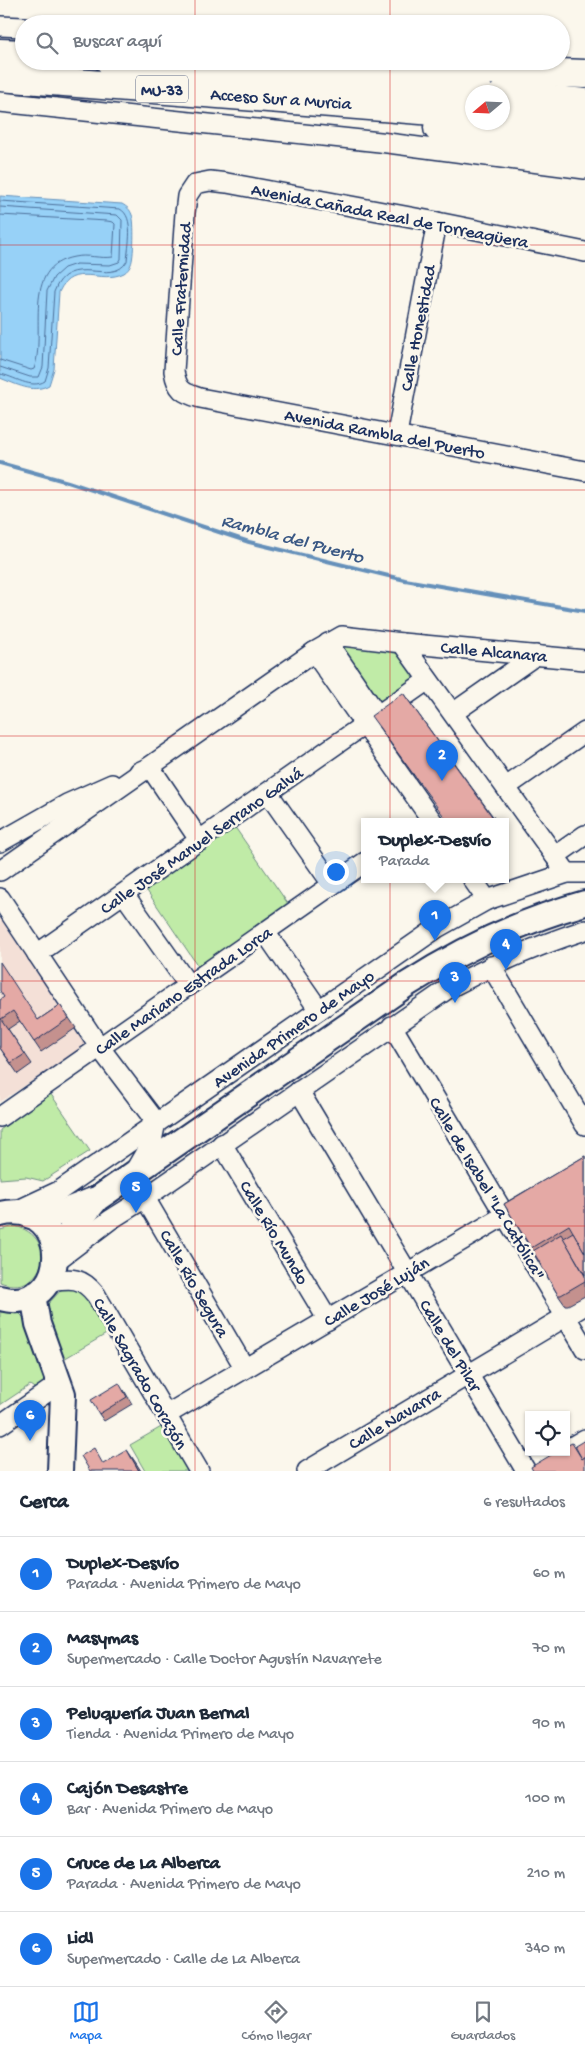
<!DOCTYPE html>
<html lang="es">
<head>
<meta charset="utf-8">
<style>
	body { margin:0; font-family:"Gochi Hand",sans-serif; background:#f2f2f3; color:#1f2937 }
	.controls { position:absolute; right:15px; bottom:15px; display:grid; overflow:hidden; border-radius:0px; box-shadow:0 1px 4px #0004 }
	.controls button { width:45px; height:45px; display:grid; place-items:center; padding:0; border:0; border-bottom:1px solid #e0e1e3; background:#fff; color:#1f2937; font:25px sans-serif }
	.compass { position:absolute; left:465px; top:85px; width:45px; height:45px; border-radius:50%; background:#fff; box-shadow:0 1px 4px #0004; rotate:251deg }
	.you { position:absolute; left:335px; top:871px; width:18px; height:18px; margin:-12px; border:4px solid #fff; border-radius:50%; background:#1a73e8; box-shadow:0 0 0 8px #1a73e833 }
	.badge { display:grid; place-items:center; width:32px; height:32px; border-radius:50%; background:#1a73e8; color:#fff; font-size:16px; font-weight:700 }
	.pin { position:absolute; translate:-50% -41px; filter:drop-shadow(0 1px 2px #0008) }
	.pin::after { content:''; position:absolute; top:26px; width:18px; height:15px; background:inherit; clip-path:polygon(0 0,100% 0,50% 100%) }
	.popup { position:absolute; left:361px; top:818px; width:148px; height:65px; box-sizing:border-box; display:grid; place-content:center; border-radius:0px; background:#fff; filter:drop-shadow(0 1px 4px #0005); font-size:16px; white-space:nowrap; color:#747a83 }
	.popup b { font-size:19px; color:#1f2937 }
	.popup::after { content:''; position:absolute; left:50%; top:100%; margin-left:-10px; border:10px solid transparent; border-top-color:#fff }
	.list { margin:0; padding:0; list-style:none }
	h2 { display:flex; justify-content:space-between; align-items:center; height:65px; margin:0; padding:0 20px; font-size:21px }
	h2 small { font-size:16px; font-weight:400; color:#747a83 }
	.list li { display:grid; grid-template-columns:32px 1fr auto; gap:15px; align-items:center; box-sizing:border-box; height:75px; padding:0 20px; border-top:1px solid #e0e1e3 }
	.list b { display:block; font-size:19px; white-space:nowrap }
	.list p { margin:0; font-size:16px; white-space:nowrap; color:#747a83 }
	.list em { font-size:16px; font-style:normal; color:#747a83 }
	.icon { flex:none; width:28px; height:28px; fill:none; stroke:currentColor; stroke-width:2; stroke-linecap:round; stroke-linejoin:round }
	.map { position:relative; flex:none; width:585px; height:1471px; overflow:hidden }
	.search { position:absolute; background:#fff; box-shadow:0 1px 4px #0004; left:15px; right:15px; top:15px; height:55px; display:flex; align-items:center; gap:12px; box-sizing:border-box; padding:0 18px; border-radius:28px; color:#747a83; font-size:19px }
	.sheet { height:515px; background:#fff }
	nav { display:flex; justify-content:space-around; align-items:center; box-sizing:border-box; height:70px; border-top:1px solid #e0e1e3; background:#fff; font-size:14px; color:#747a83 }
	nav a { display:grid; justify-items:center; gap:2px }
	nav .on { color:#1a73e8 }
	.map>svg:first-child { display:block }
	.built { fill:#f4e0d7 }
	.green { fill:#c0eba7; stroke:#6e8d82 }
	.water { fill:#97d1f7; stroke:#6590ba }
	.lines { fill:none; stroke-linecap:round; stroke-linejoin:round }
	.shore { stroke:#4d709b; stroke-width:1 }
	.stream { stroke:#6590ba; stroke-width:4 }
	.minor-casing { stroke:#1b2f5e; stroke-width:22 }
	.major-casing { stroke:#1b2f5e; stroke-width:28 }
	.highway-casing { stroke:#1b2f5e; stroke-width:31 }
	.minor { stroke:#fbf7ec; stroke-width:19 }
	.major { stroke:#fbf7ec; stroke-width:24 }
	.highway { stroke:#fbf7ec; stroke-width:28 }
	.wall { fill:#c4918e; stroke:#1b2f5e }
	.shaded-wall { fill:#a07674; stroke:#1b2f5e }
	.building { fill:#e4a9a5; stroke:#1b2f5e }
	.grid { fill:none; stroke:#d62828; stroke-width:1; stroke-opacity:0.55 }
	.labels { text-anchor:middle; stroke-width:5; stroke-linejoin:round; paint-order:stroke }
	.shield { fill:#fbf7ec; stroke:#5e6b89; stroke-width:1 }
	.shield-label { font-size:16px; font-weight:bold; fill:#1b2f5e }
	.street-label { font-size:18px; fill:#1b2f5e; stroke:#fbf7ec }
	.water-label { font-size:19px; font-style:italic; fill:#3a5884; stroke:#fbf7ec }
</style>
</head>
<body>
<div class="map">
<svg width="585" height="1471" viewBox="0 0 585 1471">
	<rect width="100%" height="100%" fill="#fbf7ec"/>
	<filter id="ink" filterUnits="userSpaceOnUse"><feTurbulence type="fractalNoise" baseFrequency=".02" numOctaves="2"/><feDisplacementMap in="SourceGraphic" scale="10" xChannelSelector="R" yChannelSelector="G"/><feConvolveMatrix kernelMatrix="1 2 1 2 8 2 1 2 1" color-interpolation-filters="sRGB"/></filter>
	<g filter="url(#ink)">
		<polygon class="built" points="0,910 90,1043 0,1102"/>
		<g class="green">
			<polygon points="328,643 402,643 428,680 378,716"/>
			<polygon points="230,820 293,911 204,975 141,882"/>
			<polygon points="50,1093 90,1151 43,1181 26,1177 0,1179 0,1130"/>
			<path d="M15 1226C62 1238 42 1299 0 1282V1230Z"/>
			<polygon points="66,1285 80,1285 108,1333 62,1360 45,1307"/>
			<polygon points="0,1312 19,1313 29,1323 48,1382 37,1390 30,1385 0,1405"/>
			<polygon points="163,1426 189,1471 145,1471 130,1445"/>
		</g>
		<path class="water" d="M0 196 122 204C127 207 130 209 132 215 135 220 134 259 131 264 130 268 127 271 124 273 101 285 73 261 59 292L54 369 49 385C33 394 16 384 0 378Z"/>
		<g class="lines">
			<g class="shore">
				<path d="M0 201 120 209C135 217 128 246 127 261 112 288 69 250 54 292L49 368 45 381C31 390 14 376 0 374"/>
				<polyline points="0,207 117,215 122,220 121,259 119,262 110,265 76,264 64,268 54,277 47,291 43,367 39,377 30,377 0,367"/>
				<path d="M0 215 107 221 113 222 115 224 113 257C100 259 87 254 74 257 20 267 47 333 34 369L31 370 0 360"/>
			</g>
			<polyline class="stream" points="0,463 68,482 249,542 405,580 585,611"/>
			<defs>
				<g id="minor">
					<polyline points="0,26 24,27"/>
					<polyline points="0,102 380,142 585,169"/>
					<path d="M585 252 437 222 227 183 210 181 195 184 187 196 185 213 174 371C177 390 183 393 200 398L585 471"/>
					<polyline points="397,434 437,222"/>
					<polyline points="328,643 378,716"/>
					<polyline points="402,643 567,873"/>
					<polyline points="314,652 433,822"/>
					<polyline points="453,713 536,655"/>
					<polyline points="139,772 150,767 200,841"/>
					<polyline points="506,787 585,732"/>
					<polyline points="268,793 332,884"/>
					<polyline points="0,842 67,804 112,784"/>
					<polyline points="555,856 585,835"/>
					<polyline points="0,871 314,652 342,636 402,643 585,660"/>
					<polyline points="473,880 487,900"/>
					<polyline points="124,894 189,986"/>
					<polyline points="0,898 100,1048 156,1122 152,1141 134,1172"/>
					<polyline points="265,932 319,1010"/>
					<polyline points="37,954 428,680"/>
					<polyline points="491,966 585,1125"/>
					<polyline points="392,1026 585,1349"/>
					<polyline points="299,1091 526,1471"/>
					<polyline points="0,1117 365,862"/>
					<polyline points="222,1144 328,1320"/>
					<polyline points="145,1198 244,1367"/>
					<polyline points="14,1212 59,1191 437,928 487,900 567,873 585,873"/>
					<path d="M56 1261 110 1220 145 1198 449 988C492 965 538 945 585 930"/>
					<path d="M49 1281C71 1278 81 1276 96 1295L199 1471"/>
					<polyline points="166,1415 531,1200"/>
					<polyline points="0,1425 60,1383"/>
					<polyline points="566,1450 585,1439"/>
					<polyline points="307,1471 585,1305"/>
				</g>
				<g id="major">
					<path d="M0 1214C75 1197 72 1317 0 1298"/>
					<polyline points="30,1216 60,1213 93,1200"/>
					<path d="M56 1249 97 1199 406 985C462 949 520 921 585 903"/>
					<polyline points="33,1295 38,1324 63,1394 60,1471"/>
				</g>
				<g id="highway">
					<polyline points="0,53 24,54"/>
					<polyline points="110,61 479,92"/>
					<polyline points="384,66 585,74"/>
					<polyline points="0,77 472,114"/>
					<polyline points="502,95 585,103"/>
					<polyline points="502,117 585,124"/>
					<polyline points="438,128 585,147"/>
				</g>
			</defs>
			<use href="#minor" class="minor-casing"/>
			<use href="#major" class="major-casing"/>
			<use href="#highway" class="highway-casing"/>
			<use href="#minor" class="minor"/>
			<use href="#major" class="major"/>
			<use href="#highway" class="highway"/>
		</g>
		<g class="wall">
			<polygon points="403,693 497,822 448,822"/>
			<polygon points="0,1000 38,1020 60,1005 76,1028 41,1052 20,1021 8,1029 32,1064 18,1074 0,1048"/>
			<polygon points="585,1156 585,1296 568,1305 565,1305 558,1295 504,1204"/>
			<polygon points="124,1390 132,1404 104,1421 99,1414"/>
		</g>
		<polygon class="shaded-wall" points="127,1450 136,1463 141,1471 139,1471"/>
		<g class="building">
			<polygon points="403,693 494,819 490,822 448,822 371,716"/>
			<polygon points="0,962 38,1020 60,1005 69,1018 34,1042 13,1011 1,1019 25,1054 11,1063 0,1048 0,1000 4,997 0,991"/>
			<polygon points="585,1156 585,1253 569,1225 531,1248 504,1204"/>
			<polygon points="573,1232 585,1253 585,1275 563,1238"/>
			<polygon points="561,1234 585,1276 585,1281 561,1295 558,1295 533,1251"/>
			<polygon points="119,1383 127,1397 99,1414 91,1400"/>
			<polygon points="585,1440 585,1457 582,1459 575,1446"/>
			<polygon points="572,1443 582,1459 585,1457 585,1471 533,1471 531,1467 556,1452 566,1452 566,1446"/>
			<polygon points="94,1448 103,1464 127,1450 139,1471 90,1471 81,1456"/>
		</g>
	</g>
	<path class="grid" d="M195 0V24M390 0V24M195 61V1471M390 61V1471M0 245H585M0 490H585M0 736H585M0 981H585M0 1226H585"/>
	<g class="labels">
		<rect class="shield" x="136" y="75.5" width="52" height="27" rx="4"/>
		<g class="shield-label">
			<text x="162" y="95">MU-33</text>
		</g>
		<g class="street-label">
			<text transform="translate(281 98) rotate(4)" y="6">Acceso Sur a Murcia</text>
			<text transform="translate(390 215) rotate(11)" y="6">Avenida Cañada Real de Torreagüera</text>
			<text transform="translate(180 289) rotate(-86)" y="6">Calle Fraternidad</text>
			<text transform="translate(417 328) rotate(-79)" y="6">Calle Honestidad</text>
			<text transform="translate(385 433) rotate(11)" y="6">Avenida Rambla del Puerto</text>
			<text transform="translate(494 651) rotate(5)" y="6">Calle Alcanara</text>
			<text transform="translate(201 840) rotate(-35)" y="6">Calle José Manuel Serrano Galvá</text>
			<text transform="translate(183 990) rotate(-35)" y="6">Calle Mariano Estrada Lorca</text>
			<text transform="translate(293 1028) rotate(-35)" y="6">Avenida Primero de Mayo</text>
			<text transform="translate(488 1188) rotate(59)" y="6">Calle de Isabel "La Católica"</text>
			<text transform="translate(275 1232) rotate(59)" y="6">Calle Río Mundo</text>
			<text transform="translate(195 1283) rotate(60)" y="6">Calle Río Segura</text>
			<text transform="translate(376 1291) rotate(-31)" y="6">Calle José Luján</text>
			<text transform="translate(451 1345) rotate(59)" y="6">Calle del Pilar</text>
			<text transform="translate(141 1373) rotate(60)" y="6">Calle Sagrado Corazón</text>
			<text transform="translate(394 1418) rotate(-31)" y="6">Calle Navarra</text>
		</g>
		<g class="water-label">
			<text transform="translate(293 537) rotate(15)" y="7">Rambla del Puerto</text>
		</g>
	</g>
</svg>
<div class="controls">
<button><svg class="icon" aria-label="locate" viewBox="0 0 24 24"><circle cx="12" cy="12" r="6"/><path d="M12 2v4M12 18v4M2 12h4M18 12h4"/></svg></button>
</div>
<svg class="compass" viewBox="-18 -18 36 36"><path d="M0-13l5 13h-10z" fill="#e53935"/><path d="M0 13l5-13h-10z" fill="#747a83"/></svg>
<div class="you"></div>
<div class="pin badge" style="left:435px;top:941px">1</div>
<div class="popup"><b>Duplex-Desvío</b>Parada</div>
<div class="pin badge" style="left:442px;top:781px">2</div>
<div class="pin badge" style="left:455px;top:1003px">3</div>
<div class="pin badge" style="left:506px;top:970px">4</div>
<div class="pin badge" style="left:136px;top:1213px">5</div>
<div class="pin badge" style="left:30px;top:1441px">6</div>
<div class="search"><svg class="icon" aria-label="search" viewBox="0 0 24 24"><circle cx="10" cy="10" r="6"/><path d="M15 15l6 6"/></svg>Buscar aquí</div>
</div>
<section class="sheet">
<h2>Cerca<small>6 resultados</small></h2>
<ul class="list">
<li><span class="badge">1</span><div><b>Duplex-Desvío</b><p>Parada · Avenida Primero de Mayo</p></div><em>60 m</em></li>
<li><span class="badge">2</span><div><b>Masymas</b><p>Supermercado · Calle Doctor Agustín Navarrete</p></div><em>70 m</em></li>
<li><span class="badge">3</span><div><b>Peluquería Juan Bernal</b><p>Tienda · Avenida Primero de Mayo</p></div><em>90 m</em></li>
<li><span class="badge">4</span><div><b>Cajón Desastre</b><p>Bar · Avenida Primero de Mayo</p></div><em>100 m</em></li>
<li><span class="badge">5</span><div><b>Cruce de La Alberca</b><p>Parada · Avenida Primero de Mayo</p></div><em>210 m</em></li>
<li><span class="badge">6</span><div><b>Lidl</b><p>Supermercado · Calle de La Alberca</p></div><em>340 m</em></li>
</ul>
</section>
<nav>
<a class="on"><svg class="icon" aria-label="map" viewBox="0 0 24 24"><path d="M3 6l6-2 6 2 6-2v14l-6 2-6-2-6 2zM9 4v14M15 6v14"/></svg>Mapa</a>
<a><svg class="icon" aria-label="directions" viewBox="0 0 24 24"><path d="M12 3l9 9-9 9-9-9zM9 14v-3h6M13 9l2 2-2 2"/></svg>Cómo llegar</a>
<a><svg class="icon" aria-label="saved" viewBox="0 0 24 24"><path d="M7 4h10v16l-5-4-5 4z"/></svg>Guardados</a>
</nav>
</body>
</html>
